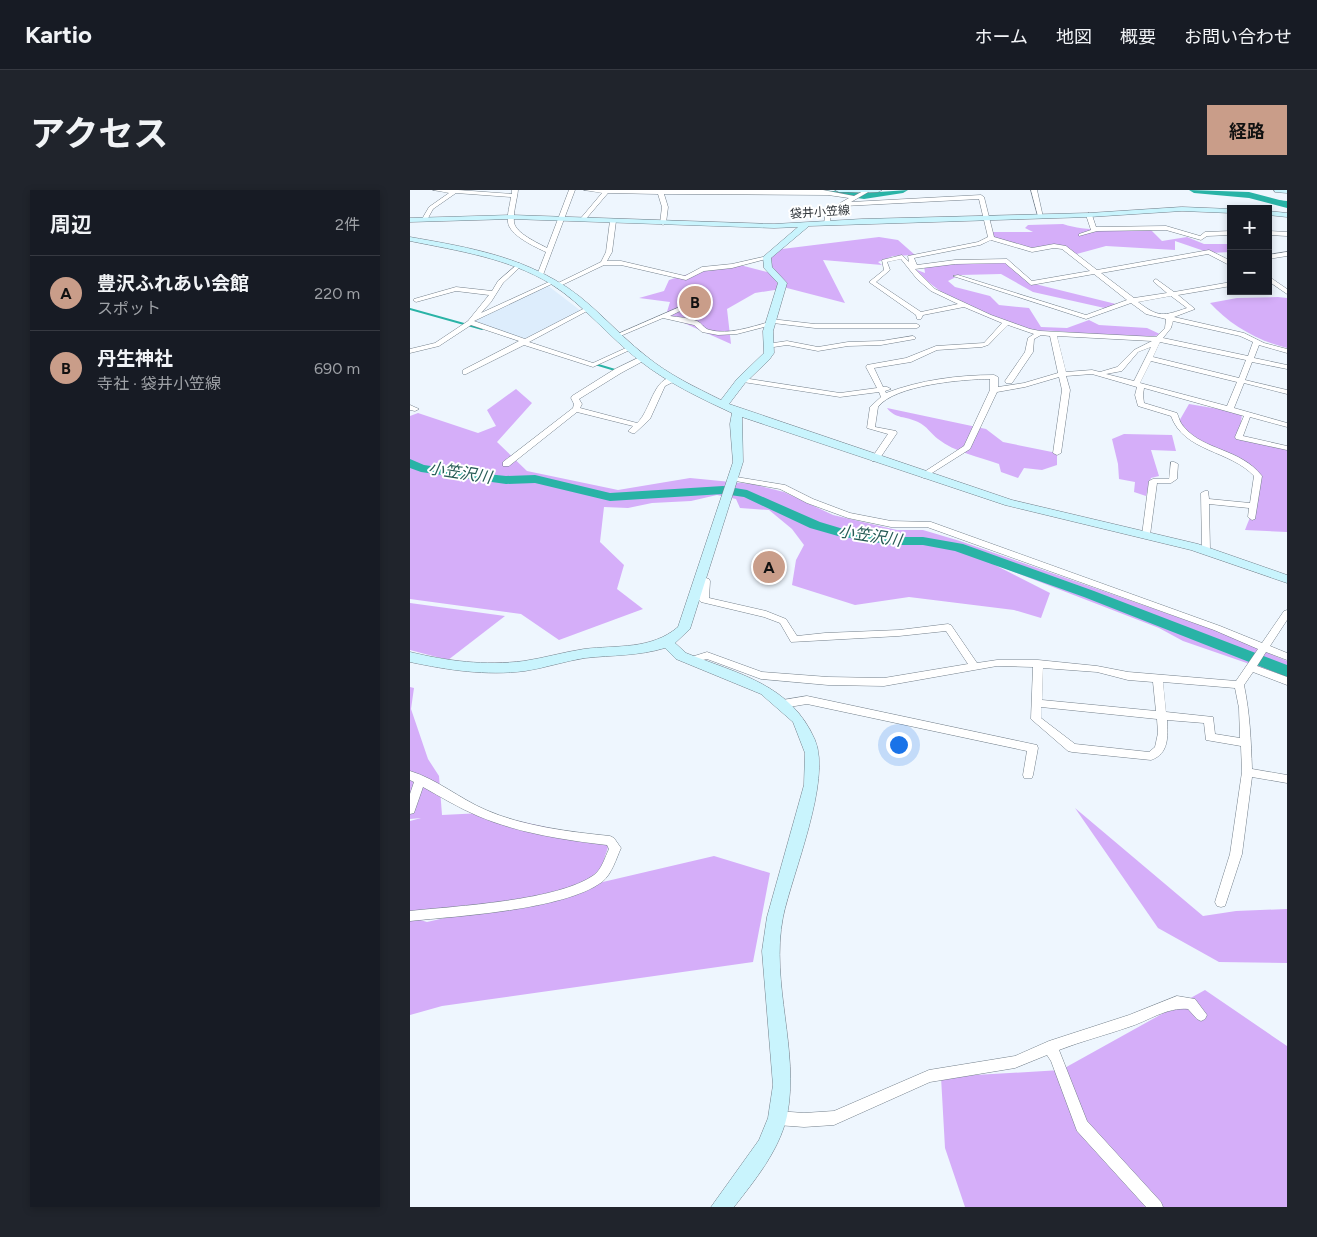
<!DOCTYPE html>
<html lang="ja">
<head>
<meta charset="utf-8">
<style>
	body { margin:0; font-family:Figtree,"Noto Sans JP",sans-serif; background:#20242c; color:#f1f3f6 }
	.controls { position:absolute; right:15px; top:15px; display:grid; overflow:hidden; border-radius:0px; box-shadow:0 2px 8px #0003 }
	.controls button { width:45px; height:45px; display:grid; place-items:center; padding:0; border:0; border-bottom:1px solid #363941; background:#171b24; color:#f1f3f6; font:25px sans-serif }
	.you { position:absolute; left:488px; top:554px; width:18px; height:18px; margin:-12px; border:4px solid #fff; border-radius:50%; background:#1a73e8; box-shadow:0 0 0 8px #1a73e833 }
	.badge { display:grid; place-items:center; width:32px; height:32px; border-radius:50%; background:#c99d89; color:#111; font-size:16px; font-weight:700 }
	.pin { position:absolute; translate:-50% -50%; border:2px solid #fff; box-shadow:0 1px 5px #0006 }
	.list { margin:0; padding:0; list-style:none }
	h2 { display:flex; justify-content:space-between; align-items:center; height:65px; margin:0; padding:0 20px; font-size:21px }
	h2 small { font-size:16px; font-weight:400; color:#9ea1a6 }
	.list li { display:grid; grid-template-columns:32px 1fr auto; gap:15px; align-items:center; box-sizing:border-box; height:75px; padding:0 20px; border-top:1px solid #363941 }
	.list b { display:block; font-size:19px; white-space:nowrap }
	.list p { margin:0; font-size:16px; white-space:nowrap; color:#9ea1a6 }
	.list em { font-size:16px; font-style:normal; color:#9ea1a6 }
	.map { position:relative; flex:none; width:877px; height:1017px; overflow:hidden; border-radius:0px }
	header { display:flex; align-items:center; gap:30px; box-sizing:border-box; height:70px; padding:0 25px; background:#171b24; border-bottom:1px solid #363941 }
	header strong { font-size:24px }
	nav { display:flex; gap:28px; margin-inline-start:auto; font-size:18px }
	.intro { display:flex; align-items:center; justify-content:space-between; box-sizing:border-box; height:120px; padding:0 30px }
	h1 { margin:0; font-size:35px }
	.button { padding:12px 22px; border-radius:0px; background:#c99d89; color:#111; font-size:18px; font-weight:700 }
	main { display:flex; gap:30px; padding:0 30px }
	aside { flex:1; background:#171b24; border-radius:0px; box-shadow:0 2px 8px #0003 }
	.map>svg:first-child { display:block }
	.built { fill:#ddedfc }
	.green { fill:#d5aef9 }
	.lines { fill:none; stroke-linecap:round; stroke-linejoin:round }
	.stream { stroke:#29b3a6; stroke-width:2 }
	.river { fill:#29b3a6; fill-rule:evenodd }
	.street-casing { stroke:#74808b; stroke-width:1 }
	.secondary-casing { stroke:#74808b; stroke-width:1 }
	.street { fill:#fff; fill-rule:evenodd }
	.secondary { fill:#c9f4fd; fill-rule:evenodd }
	.labels { text-anchor:middle; stroke-width:4; stroke-linejoin:round; paint-order:stroke }
	.far-street-label { font-size:12px; fill:#2f3439; stroke:#fff }
	.water-label { font-size:16px; font-style:italic; fill:#265b55; stroke:#fff }
</style>
</head>
<body>
<header>
<strong>Kartio</strong>
<nav><a>ホーム</a><a>地図</a><a>概要</a><a>お問い合わせ</a></nav>
</header>
<div class="intro"><h1>アクセス</h1><a class="button">経路</a></div>
<main>
<aside>
<h2>周辺<small>2件</small></h2>
<ul class="list">
<li><span class="badge">A</span><div><b>豊沢ふれあい会館</b><p>スポット</p></div><em>220 m</em></li>
<li><span class="badge">B</span><div><b>丹生神社</b><p>寺社 · 袋井小笠線</p></div><em>690 m</em></li>
</ul>
</aside>
<div class="map">
<svg width="877" height="1017" viewBox="0 0 877 1017">
	<rect width="100%" height="100%" fill="#eef6fe"/>
	<polygon class="built" points="137,95 171,121 115,150 62,132"/>
	<g class="green">
		<path d="M653 34C680 43 710 38 738 37L752 51 777 47 794 54H821V62L800 63 765 51V60L696 56 663 65 654 57 615 58 581 48 580 42H623L615 38 618 35Z"/>
		<polygon points="469,47 488,50 505,65 483,66 468,72 472,75 413,70 435,113 373,97 371,99 345,103 317,119 321,154 256,125 260,112 229,108 254,101 259,90 298,78 330,75 361,83 356,73 364,60"/>
		<path d="M597 71 621 93 710 115 699 119 623 102 591 84 550 85 538 91 545 97 580 106 589 115 619 118 631 137 657 138 679 130 689 135 737 138 752 145C720 150 689 146 657 142 643 140 628 142 615 139 573 130 533 107 502 78L515 83 514 76Z"/>
		<path d="M868 107 877 108V158C848 151 820 135 800 113L827 108Z"/>
		<polygon points="106,199 122,213 87,252 117,281 208,300 280,288 342,294 374,302 423,325 487,340 513,340 550,351 810,442 877,471 877,487 773,451 749,438 581,373 640,403 631,428 604,420 499,407 445,415 382,395 386,370 394,355 382,339 359,320 330,318 326,309 307,305 281,311 242,313 218,318 194,317 190,352 214,375 207,399 233,419 149,450 111,424 0,409 0,226 8,223 68,243 86,236 77,220"/>
		<path d="M779 214 832 223 830 245 877 258V342L835 340C842 322 853 298 844 280L780 246 768 233Z"/>
		<path d="M477 218 576 239 593 252 647 263V275L632 280 614 278 608 288 591 282 589 274C570 267 544 262 528 249 521 244 517 236 508 232 496 226 485 229 477 218Z"/>
		<polygon points="714,244 762,245 766,261 741,260 749,286 741,288 736,306 724,302 725,292 709,289 708,274 702,249"/>
		<polygon points="0,413 95,426 38,470 0,460"/>
		<polygon points="0,497 4,498 1,519 18,569 29,586 32,625 72,623 200,651 188,688 150,702 304,666 360,683 343,772 32,816 0,825 0,727 17,732 92,715 0,726 0,631 11,628 0,629"/>
		<polygon points="665,618 793,726 826,721 877,719 877,773 809,772 748,738"/>
		<polygon points="795,800 877,856 877,1017 555,1017 535,958 531,887 651,880"/>
	</g>
	<g class="lines">
		<g class="stream">
			<polyline points="867,11 877,12"/>
			<polyline points="0,119 72,139"/>
			<polyline points="185,174 205,180"/>
		</g>
		<g class="river">
			<polygon points="407,0 454,3 498,0 493,3 454,9 412,3"/>
			<polygon points="779,0 839,2 877,12 877,18 839,8 784,3"/>
			<polygon points="0,269 14,275 67,283 96,286 125,285 200,303 313,296 337,300 410,332 430,338 482,347 513,347 553,354 684,401 877,475 877,487 674,407 545,361 513,355 482,355 428,346 400,338 334,307 313,304 200,311 125,293 96,294 11,282 0,278"/>
		</g>
		<defs>
			<g id="street">
				<path d="M23 0H48L102 4V0H108C107 10 103 22 104 32 105 43 128 53 137 58L159 0H165L133 85 130 87 127 85 136 62C125 57 99 45 98 32 97 24 100 15 101 7L46 3 23 19 17 30H13L12 29 19 17 39 3Z"/>
				<path d="M174 0H413L444 6 455 0 460 1 441 12 571 5 574 7 584 47 622 58 644 54 656 56 687 80 799 60 821 71V76L798 64 691 83 724 108 757 103 744 92V90L746 89 764 102 821 92V96L768 105 785 119 764 127 834 143 854 153 877 159V163L849 155 844 168 877 175V179L842 172 835 190 877 200V204L834 193 824 218 877 233V237L840 227 833 246 877 256V260L826 249 825 247 834 226 734 198 733 205 734 213 767 223C769 228 770 233 774 237 794 261 830 258 852 286L845 329 842 330 838 327 839 318 799 314 800 360 796 363 792 360 791 303 795 301H798L799 309 840 313 844 286C820 260 774 262 761 226L728 216 725 205 727 197 682 184 656 186 660 200 651 263 647 265 643 263 652 200 649 187 615 197 587 202 560 259 514 288 510 286 511 284 554 256 580 200V189C554 189 484 195 468 217L465 237 486 241 487 243 468 271H462L461 269 478 244 457 238 460 217 471 207 469 202 430 207 333 192 329 190 333 188 430 203 467 198 456 177 457 175 496 168 526 156 574 153 592 133 554 117 513 125 511 129H507L506 125 459 92 474 80 472 70 492 65 499 72 498 66 568 52 578 47 569 9 434 16 421 23 420 33 417 35 414 33 416 21 439 8 418 5 254 4 258 17 256 33 253 35 250 33 252 17 248 4 198 3 175 30H171V28L192 3ZM581 50 622 62 644 58 652 59 680 81 622 91 597 69 545 70 507 75 504 68 570 55ZM491 69 507 89 521 101 548 114 511 122 466 92 480 80 477 72ZM595 73 621 95 684 84 717 110 676 125 548 85 543 86 676 129 721 113 736 124 756 129 755 138 746 147 630 141 620 139 581 125 525 99 505 79 545 74ZM761 106 777 118C753 126 749 128 728 112ZM763 131 830 146 843 152 838 166 753 148 761 138ZM598 135 624 144 618 148 615 162 595 191 596 193H602L623 162 624 149 631 145 640 146 648 183 614 193 588 197V187L584 185C548 185 510 190 476 203L475 201 481 199 477 197H473L464 178 501 172 527 160 572 157 578 155ZM647 146 742 151 724 160 707 177 690 182 682 180 656 182ZM750 152 836 170 829 188 743 167ZM741 157 724 191 696 184 712 181 728 162ZM741 171 827 192 817 216 730 193Z"/>
				<polygon points="621,0 627,0 633,27 628,26"/>
				<polygon points="679,23 682,25 686,37 756,36 790,46 795,42 821,41 821,45 797,46 791,50 756,40 687,41 669,46 669,44 681,40 676,25"/>
				<polygon points="203,29 206,31 202,62 197,71 211,71 275,86 292,77 322,74 357,66 360,68 322,78 294,81 276,90 211,75 194,75 150,96 146,96 146,94 191,72 196,62 200,31"/>
				<polygon points="858,41 877,42 877,46 858,45"/>
				<polygon points="877,62 877,66 858,69 858,65"/>
				<polygon points="109,73 112,75 111,76 93,93 81,112 71,123 141,91 146,92 64,131 115,149 177,117 180,119 179,120 119,152 183,173 218,157 222,157 222,159 183,177 114,155 56,184 53,184 53,180 109,151 61,135 29,156 0,163 0,159 25,153 58,131 79,105 46,101 6,112 3,110 4,109 46,97 82,101 88,91"/>
				<polygon points="858,86 877,99 877,104 858,91"/>
				<path d="M272 116 274 117V119L260 126C268 127 279 128 287 131 292 133 294 139 300 140 318 145 341 137 359 132V130L361 129 405 134H507L510 136 507 138H405L363 133 362 135 327 144 308 145 292 142 284 135 253 128 208 147 203 146Z"/>
				<polygon points="503,146 506,148 505,149 471,155 438,156 408,161 377,155 357,158 354,156 357,154 377,151 408,157 438,152 471,151"/>
				<path d="M230 167 237 169 211 183 169 209 172 214 170 218 227 233C241 221 243 186 265 187V191L255 196 240 229 225 243H222L218 241 223 236 167 222 99 276H93V272L163 218 164 214 161 208 162 206 205 179Z"/>
				<polygon points="0,215 9,219 5,221 0,220"/>
				<polygon points="761,272 764,272 768,274 767,289 761,293 747,293 740,345 736,348 733,347 732,345 739,291 743,289 759,289"/>
				<path d="M320 286 375 295 403 309 440 323 481 331 521 332 810 436 852 453 874 421 877 420V430L860 456 877 463V470L856 462 847 476 877 487V495L843 482 834 495C840 524 841 551 842 579L877 585V593L842 587 832 664 815 716 811 717 807 716 805 712 820 664 832 582 831 556 796 550 794 533 757 530C758 546 759 564 741 570L662 562 658 561 621 529 623 477 587 476 474 496 418 495 351 489 297 469 281 473 276 470 278 468 297 462 352 482 418 487 474 488 558 474 536 441 489 446 381 452 370 433 354 427 291 412 289 410 291 393 286 389 290 386 299 389 300 391 299 408 356 421 376 429 387 446 415 443 489 440 538 434 541 435 567 473 587 470H628L687 476 718 482 826 491 848 459 804 440 517 337H481L438 328 397 313 370 299 320 290ZM633 478 687 482 718 490 743 492 746 521 632 510ZM753 492 825 498 829 518 830 548 805 544 803 527 756 522ZM631 517 747 529 748 543 745 557 739 562 665 554 631 528Z"/>
				<polygon points="397,506 627,555 628,558 623,585 622,588 614,588 613,585 617,561 397,514 373,518 368,514 373,510"/>
				<path d="M0 581C27 589 50 609 76 620 112 636 161 642 200 646L204 648 211 658C206 669 202 684 192 692 154 720 48 726 0 731V721C45 716 148 711 184 685 192 679 195 667 199 659L197 655C154 650 108 643 68 626 49 618 31 607 13 597L5 620 4 623 0 624V604L4 592 0 590Z"/>
				<path d="M767 806 785 809 797 825 795 829 791 831 787 829 778 819C757 817 738 831 719 837 696 845 672 851 649 860L677 931 751 1012 753 1017H736L667 941 641 871 637 865 605 878 520 892 424 935 394 937 367 935 362 933 360 928 362 923 367 921 394 923 424 921 519 880 605 866 639 851 719 825Z"/>
			</g>
			<g id="secondary">
				<polygon points="425,0 472,0 468,2 429,2"/>
				<polygon points="864,0 877,0 877,3 865,2"/>
				<path d="M772 17 822 19 821 23 772 21 679 27 399 36 361 68 362 77 377 93 363 141 364 163 359 170 335 193 319 214 602 310 788 354 877 385V393L781 360 595 315 332 227 333 272 280 439 265 453 276 463C328 484 381 494 405 550 422 590 382 684 373 727 360 794 390 860 377 926 369 961 345 990 324 1017H301L349 950 358 928 363 895 352 761 357 727 394 595 395 563 383 532 351 504 266 469 255 458C229 466 202 465 175 468 155 471 135 478 115 481 76 486 38 480 0 472V462C37 471 75 476 114 471 134 468 154 462 174 459 207 455 241 460 268 437L323 272 320 234 322 223C290 208 258 193 230 171 199 147 174 115 141 94 98 68 49 61 0 51V47C51 56 100 64 145 90 180 109 205 142 236 166 259 185 285 197 311 210L327 189 354 163 353 141 368 93 354 78 353 67 388 37 364 38 102 29 0 32V28L102 25 364 34 452 29 679 23Z"/>
				<polygon points="858,21 877,23 877,27 858,25"/>
			</g>
		</defs>
		<use href="#street" class="street-casing"/>
		<use href="#secondary" class="secondary-casing"/>
		<use href="#street" class="street"/>
		<use href="#secondary" class="secondary"/>
	</g>
	<g class="labels">
		<g class="far-street-label">
			<text transform="translate(410 22) rotate(-4)" y="4">袋井小笠線</text>
		</g>
		<g class="water-label">
			<text transform="translate(50 282) rotate(9)" y="6">小笠沢川</text>
			<text transform="translate(460 345) rotate(9)" y="6">小笠沢川</text>
		</g>
	</g>
</svg>
<div class="controls">
<button>+</button>
<button>−</button>
</div>
<div class="you"></div>
<div class="pin badge" style="left:359px;top:377px">A</div>
<div class="pin badge" style="left:285px;top:112px">B</div>
</div>
</main>
</body>
</html>
